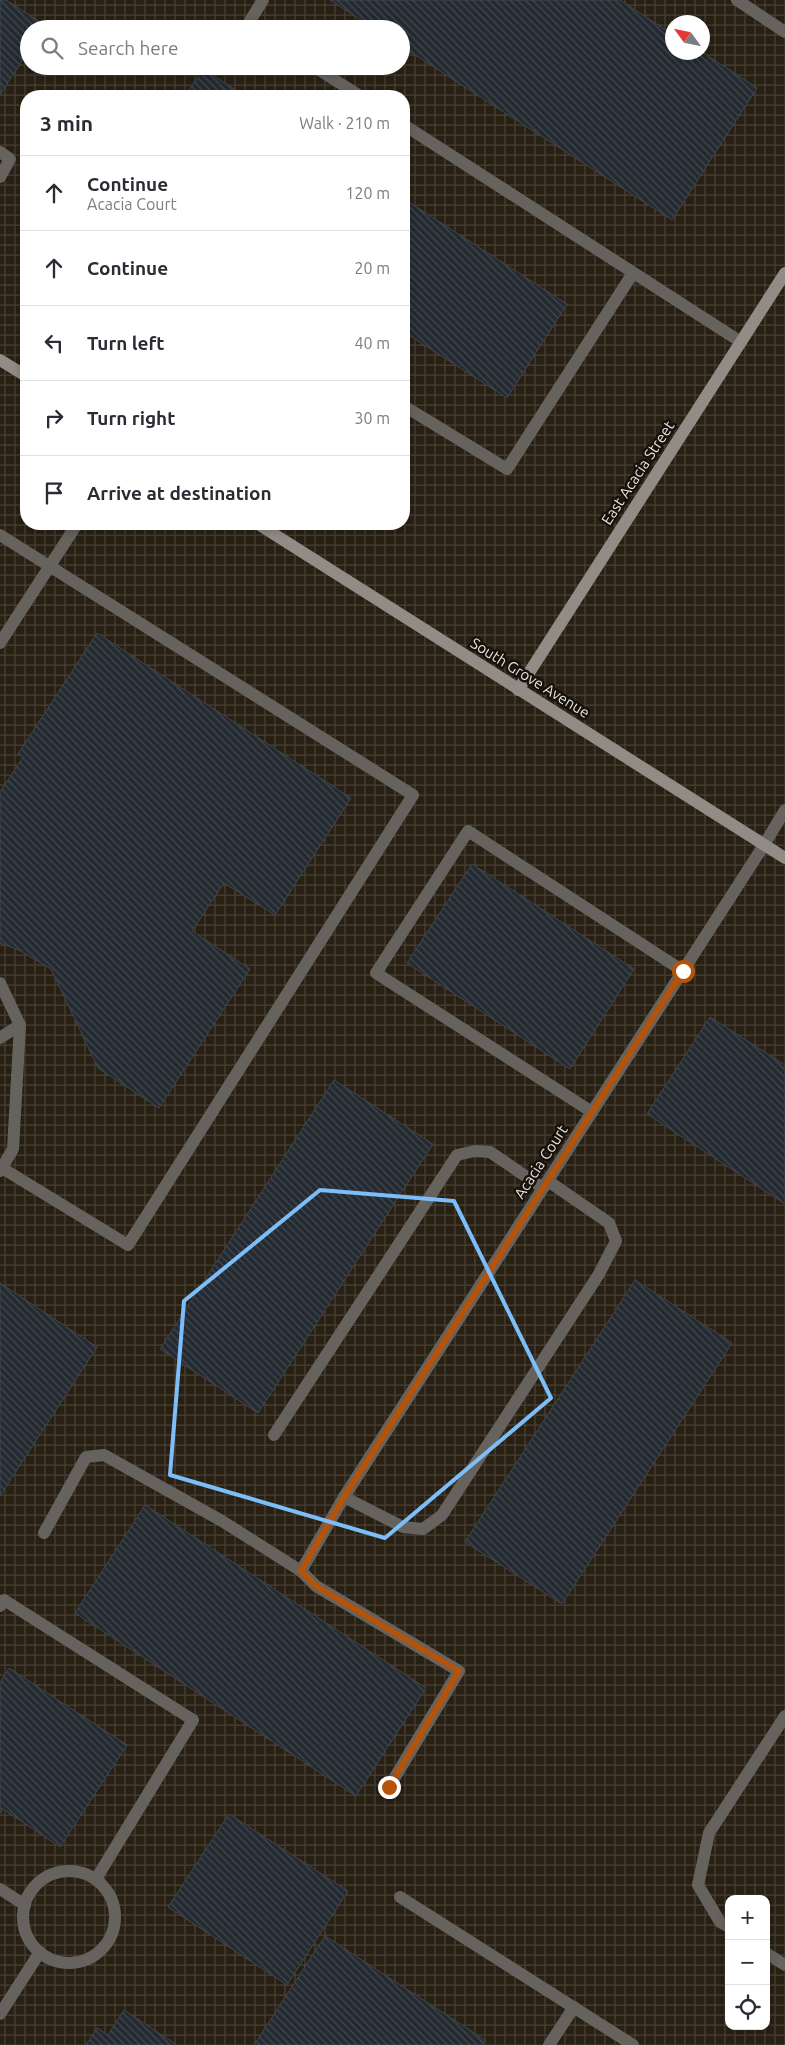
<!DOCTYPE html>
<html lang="en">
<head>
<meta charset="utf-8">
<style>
	body { margin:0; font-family:Ubuntu,sans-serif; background:#f7f7f7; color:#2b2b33 }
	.controls { position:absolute; right:15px; bottom:15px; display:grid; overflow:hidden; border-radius:10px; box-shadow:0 2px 8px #0003 }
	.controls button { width:45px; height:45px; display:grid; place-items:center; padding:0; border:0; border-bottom:1px solid #e1e1e2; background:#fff; color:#2b2b33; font:25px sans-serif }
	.compass { position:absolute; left:665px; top:15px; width:45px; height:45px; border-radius:50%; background:#fff; box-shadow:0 2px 8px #0003; rotate:303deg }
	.stop { position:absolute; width:15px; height:15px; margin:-11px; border:4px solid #b45309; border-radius:50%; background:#fff }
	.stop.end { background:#b45309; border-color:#fff; box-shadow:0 1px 5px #0008 }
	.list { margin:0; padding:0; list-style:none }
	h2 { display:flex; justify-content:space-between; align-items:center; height:65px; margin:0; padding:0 20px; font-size:21px }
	h2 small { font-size:16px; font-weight:400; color:#7c7c81 }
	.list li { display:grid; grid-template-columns:32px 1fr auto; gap:15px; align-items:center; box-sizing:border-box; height:75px; padding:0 20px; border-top:1px solid #e1e1e2 }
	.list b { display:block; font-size:19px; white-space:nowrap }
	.list p { margin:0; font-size:16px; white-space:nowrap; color:#7c7c81 }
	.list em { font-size:16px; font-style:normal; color:#7c7c81 }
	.icon { flex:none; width:28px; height:28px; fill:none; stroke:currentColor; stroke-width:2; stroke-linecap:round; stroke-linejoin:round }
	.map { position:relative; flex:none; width:785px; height:2045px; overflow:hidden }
	.search { position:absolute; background:#fff; box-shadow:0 2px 8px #0003; left:20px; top:20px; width:390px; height:55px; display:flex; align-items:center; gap:12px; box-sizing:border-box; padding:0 18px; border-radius:28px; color:#7c7c81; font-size:19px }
	.panel { position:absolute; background:#fff; box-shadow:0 2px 8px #0003; left:20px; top:90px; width:390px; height:440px; border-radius:20px }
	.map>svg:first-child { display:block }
	.industrial { fill:url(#industrial-grid); fill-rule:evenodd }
	.building { fill:url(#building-back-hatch); stroke:#3f464d }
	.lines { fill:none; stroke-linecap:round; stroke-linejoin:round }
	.lane { stroke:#66635f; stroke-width:12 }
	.street { stroke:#66635f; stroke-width:12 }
	.secondary { stroke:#918c86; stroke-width:12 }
	.route { stroke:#b45309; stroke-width:6 }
	.marked { fill:none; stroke:#7cbef9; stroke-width:4; stroke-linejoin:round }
	.labels { text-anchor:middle; stroke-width:5; stroke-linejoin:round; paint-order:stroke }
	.street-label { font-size:15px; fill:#e6e3de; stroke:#16110a }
</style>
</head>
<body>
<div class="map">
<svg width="785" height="2045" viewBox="0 0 785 2045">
	<defs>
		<pattern id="industrial-grid" width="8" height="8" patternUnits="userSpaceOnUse" patternTransform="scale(1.25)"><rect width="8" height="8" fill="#292014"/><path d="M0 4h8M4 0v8" fill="none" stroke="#484036"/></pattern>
		<pattern id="building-back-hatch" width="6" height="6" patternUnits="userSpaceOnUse" patternTransform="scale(1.25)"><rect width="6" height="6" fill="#242a31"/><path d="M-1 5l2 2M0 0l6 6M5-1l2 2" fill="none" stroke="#44494e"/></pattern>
	</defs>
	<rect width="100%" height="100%" fill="#1f1a13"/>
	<path class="industrial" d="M0 0H785V2045H0ZM672 22H702V52H672ZM29 29H401V66H29ZM26 96H404V524H26ZM729 1899H766V2026H729Z"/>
	<g class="building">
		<polygon points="0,0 6,0 45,25 43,29 29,29 29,50 0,95"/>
		<polygon points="330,0 620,0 672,34 672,52 702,52 757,88 672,220 401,46 401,29 375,29"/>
		<polygon points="203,69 245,96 185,96"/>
		<polygon points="404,199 567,304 507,398 404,332"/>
		<polygon points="97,633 351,798 275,915 224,883 192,931 250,969 159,1108 98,1068 51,969 19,950 0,943 0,792 23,757 18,754"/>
		<polygon points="472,864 634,969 570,1069 407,963"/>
		<polygon points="710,1017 785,1065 785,1204 647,1114"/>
		<polygon points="334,1080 433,1144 258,1413 160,1349"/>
		<polygon points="635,1280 732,1343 562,1604 465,1542"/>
		<polygon points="0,1283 97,1347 0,1496"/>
		<polygon points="145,1505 426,1688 356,1796 75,1613"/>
		<polygon points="9,1668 127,1745 60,1847 3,1809 0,1814 0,1683"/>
		<polygon points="229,1814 348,1891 287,1985 168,1907"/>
		<polygon points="325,1936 485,2040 482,2045 254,2045"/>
		<polygon points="124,2010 177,2045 86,2045 97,2028 108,2035"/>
	</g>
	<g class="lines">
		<g class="lane">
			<polyline points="737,0 785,32"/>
			<polyline points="255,29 248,24 263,0"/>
			<polyline points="313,66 360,96"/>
			<polyline points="404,125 741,342"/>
			<polyline points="0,152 10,159 0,177"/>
			<polyline points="404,406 507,469 633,273"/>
			<polyline points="0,535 413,795 128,1245 2,1168"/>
			<polyline points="0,643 77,524"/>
			<polyline points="764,845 785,810"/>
			<polyline points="0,983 20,1025 13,1149 0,1171"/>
			<polyline points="0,1038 20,1025"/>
			<polyline points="592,1112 376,973 468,831 683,971"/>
			<polyline points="274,1435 457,1155 475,1151 490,1152 543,1188"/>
			<polyline points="44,1533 86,1457 104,1455 222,1521 301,1571 316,1586 459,1671 389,1787"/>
			<polyline points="301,1571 344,1497 403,1527 423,1529 442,1515 599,1274 616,1241 609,1223 548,1181"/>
			<polyline points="0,1606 4,1600 193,1720 96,1879"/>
			<circle cx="69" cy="1917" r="46"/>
			<polyline points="0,1889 25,1905"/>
			<polyline points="400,1897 633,2045"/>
			<polyline points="729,1927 720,1922 698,1885 709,1833 785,1716"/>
			<polyline points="766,1953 785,1965"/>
			<polyline points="0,2014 40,1952"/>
			<polyline points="549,2045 574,2007"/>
		</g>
		<polyline class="street" points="344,1497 764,845"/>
		<g class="secondary">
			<polyline points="0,360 26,376"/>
			<polyline points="258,524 785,858"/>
			<polyline points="518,690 785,273"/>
		</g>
	</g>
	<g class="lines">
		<polyline class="route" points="389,1787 459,1671 316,1586 301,1571 344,1497 683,971"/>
	</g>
	<path class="marked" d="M320 1190 454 1201 551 1398 385 1538 170 1475 184 1301Z"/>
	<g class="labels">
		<g class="street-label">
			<text transform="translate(638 473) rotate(-57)" y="5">East Acacia Street</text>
			<text transform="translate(530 678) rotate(32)" y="5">South Grove Avenue</text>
			<text transform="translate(541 1162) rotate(-57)" y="5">Acacia Court</text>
		</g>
	</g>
</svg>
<div class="controls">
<button>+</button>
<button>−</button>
<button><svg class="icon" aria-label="locate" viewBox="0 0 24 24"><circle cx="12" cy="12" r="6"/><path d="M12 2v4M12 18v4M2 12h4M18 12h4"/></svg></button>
</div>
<svg class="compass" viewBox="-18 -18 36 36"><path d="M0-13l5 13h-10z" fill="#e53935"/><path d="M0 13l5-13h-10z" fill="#7c7c81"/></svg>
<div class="stop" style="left:683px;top:971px"></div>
<div class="stop end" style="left:389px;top:1787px"></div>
<div class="search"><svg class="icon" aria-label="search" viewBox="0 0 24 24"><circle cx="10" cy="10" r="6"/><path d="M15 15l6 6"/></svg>Search here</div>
<section class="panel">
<h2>3 min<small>Walk · 210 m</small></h2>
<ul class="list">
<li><svg class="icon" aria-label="ahead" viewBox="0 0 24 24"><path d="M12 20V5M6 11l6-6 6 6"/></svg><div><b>Continue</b><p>Acacia Court</p></div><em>120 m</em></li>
<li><svg class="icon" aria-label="ahead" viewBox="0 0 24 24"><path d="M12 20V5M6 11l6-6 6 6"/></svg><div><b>Continue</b></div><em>20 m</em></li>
<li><svg class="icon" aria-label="left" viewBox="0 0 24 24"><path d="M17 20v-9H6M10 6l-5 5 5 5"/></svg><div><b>Turn left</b></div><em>40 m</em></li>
<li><svg class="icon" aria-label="right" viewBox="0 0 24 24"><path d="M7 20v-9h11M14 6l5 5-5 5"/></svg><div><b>Turn right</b></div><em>30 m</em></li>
<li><svg class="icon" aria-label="arrive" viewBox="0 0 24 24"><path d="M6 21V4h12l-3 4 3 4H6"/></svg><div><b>Arrive at destination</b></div></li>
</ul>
</section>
</div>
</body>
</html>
